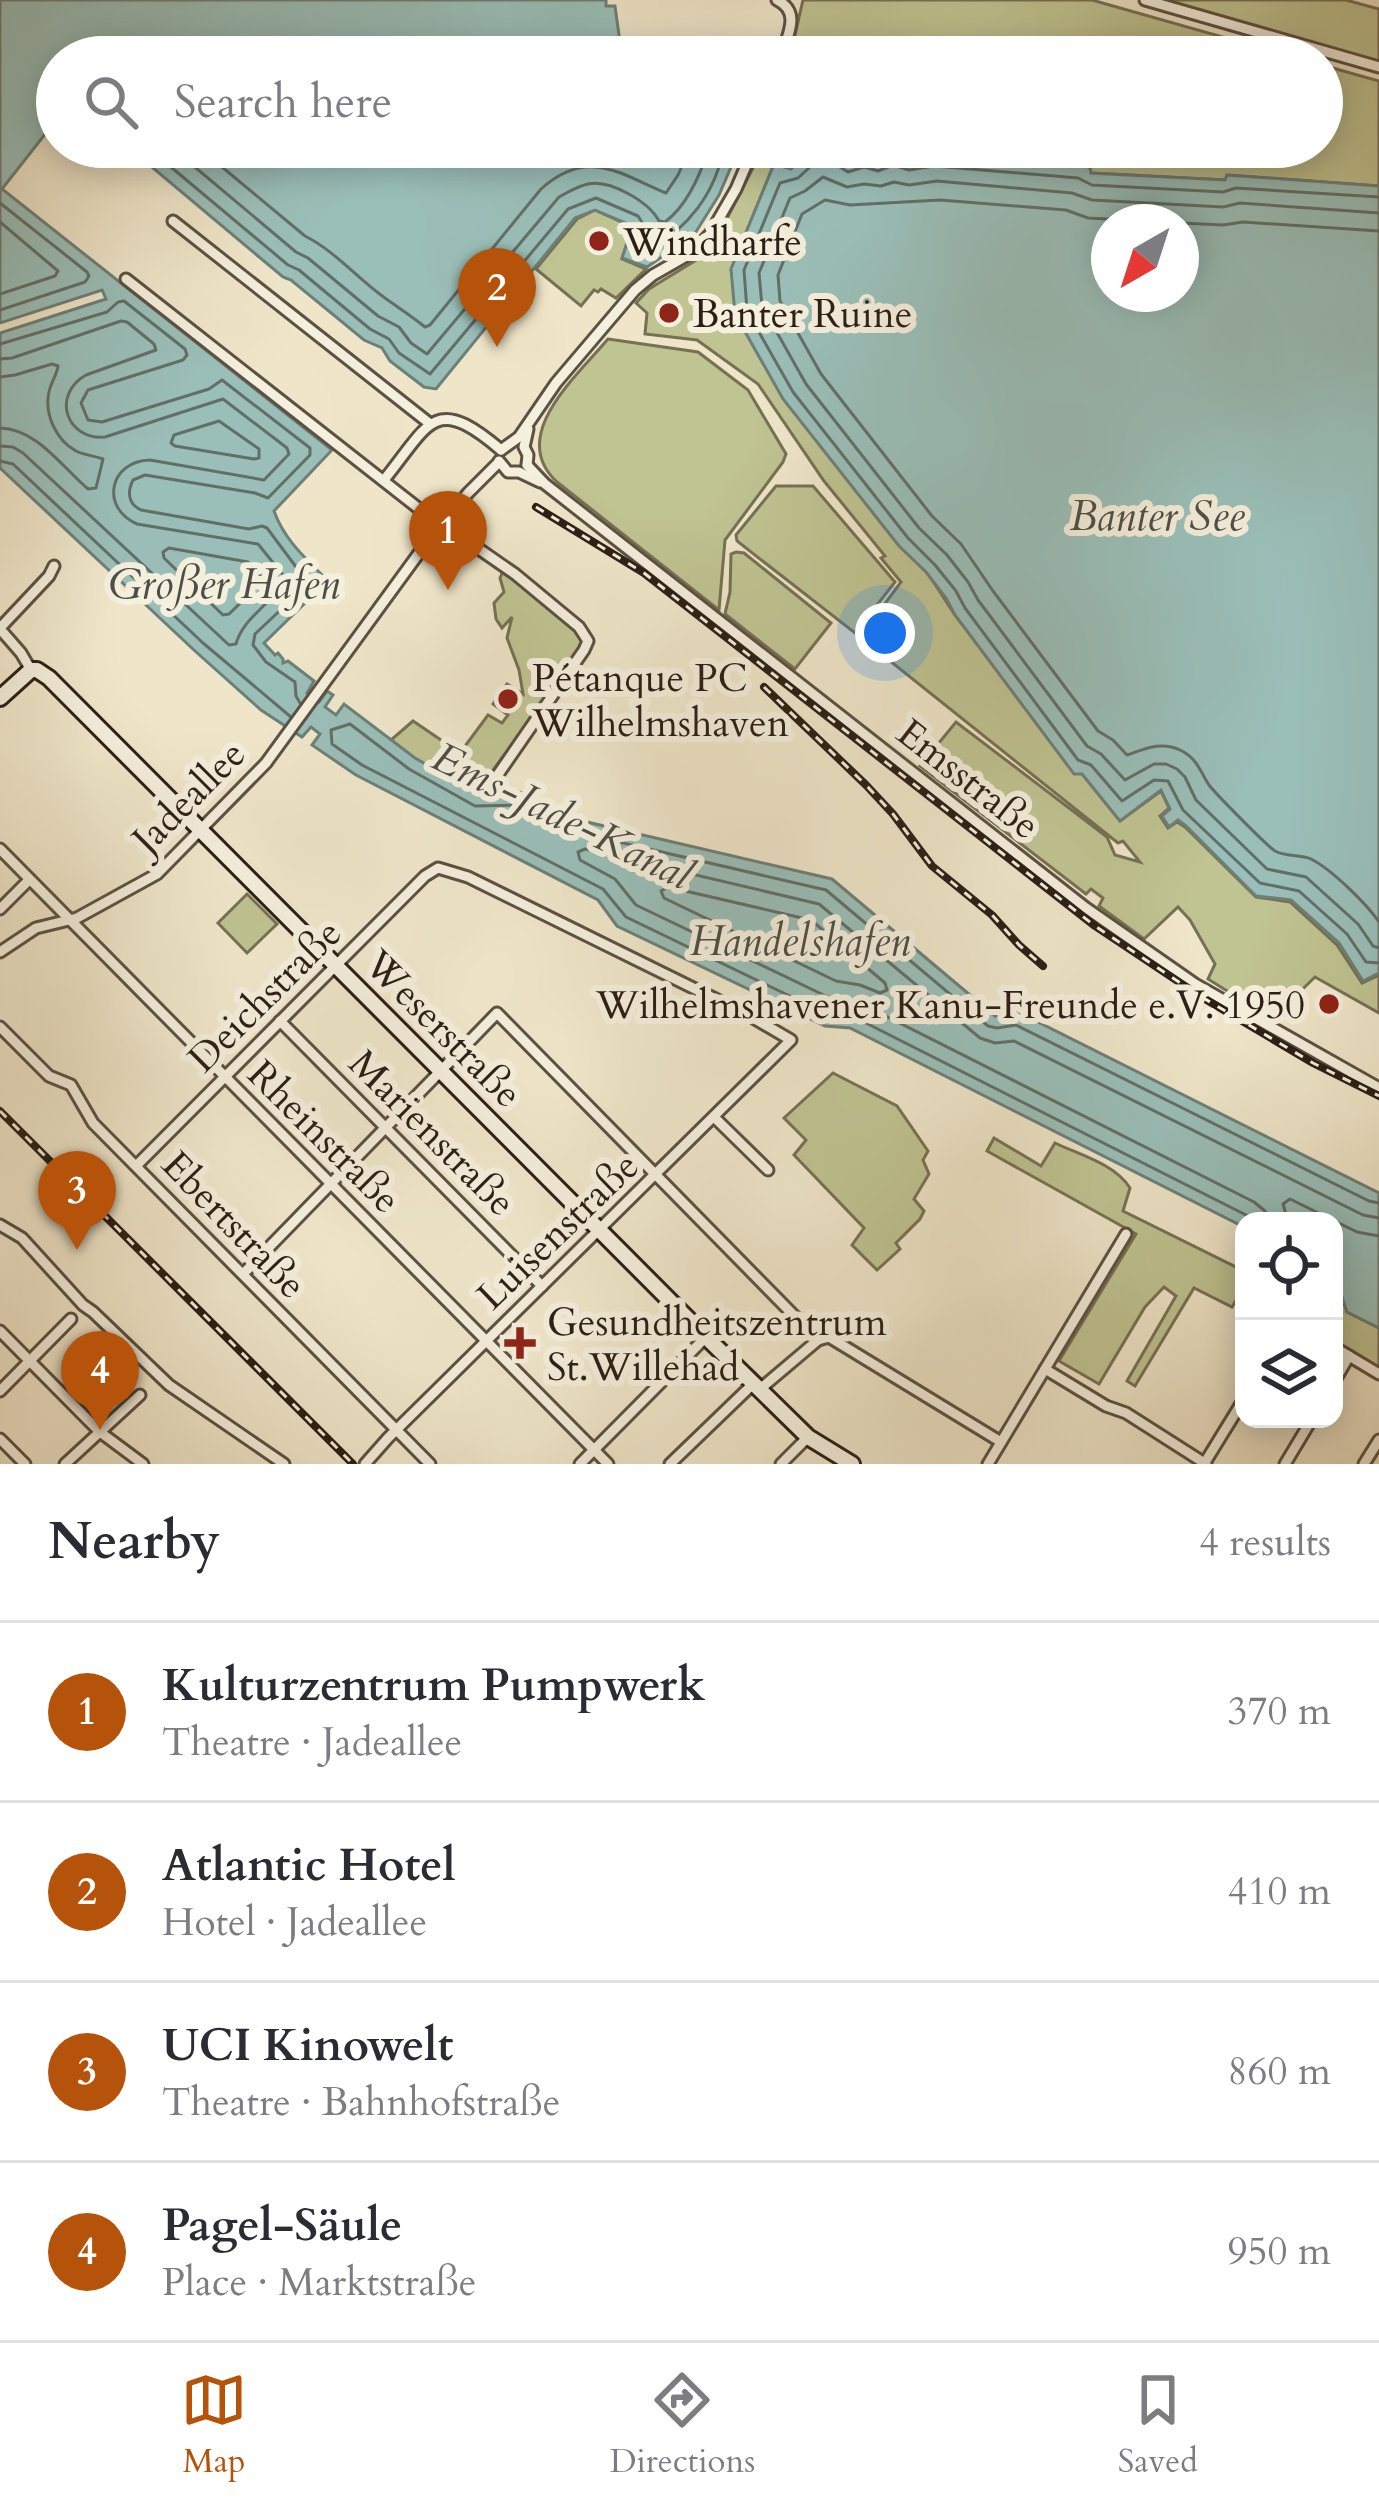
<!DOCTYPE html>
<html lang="en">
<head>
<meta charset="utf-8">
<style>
	body { margin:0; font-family:Cardo,serif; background:#f2f2f3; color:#2b2b33 }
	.controls { position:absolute; right:36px; bottom:36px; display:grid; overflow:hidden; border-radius:24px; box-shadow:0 6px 30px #0003 }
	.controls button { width:108px; height:108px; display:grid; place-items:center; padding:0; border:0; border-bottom:3px solid #e1e1e2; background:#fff; color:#2b2b33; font:60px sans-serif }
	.compass { position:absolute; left:1091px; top:204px; width:108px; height:108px; border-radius:50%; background:#fff; box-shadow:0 6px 30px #0003; rotate:219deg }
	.you { position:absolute; left:885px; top:633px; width:42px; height:42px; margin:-30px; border:9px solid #fff; border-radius:50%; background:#1a73e8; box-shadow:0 0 0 18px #1a73e833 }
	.badge { display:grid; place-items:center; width:78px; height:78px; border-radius:50%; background:#b45309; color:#fff; font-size:39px; font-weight:700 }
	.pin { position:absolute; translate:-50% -99px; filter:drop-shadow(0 3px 6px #0008) }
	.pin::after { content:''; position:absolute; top:63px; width:42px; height:36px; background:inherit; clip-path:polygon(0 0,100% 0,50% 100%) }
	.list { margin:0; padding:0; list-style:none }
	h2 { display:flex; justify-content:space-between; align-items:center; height:156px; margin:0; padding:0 48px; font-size:51px }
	h2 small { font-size:39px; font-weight:400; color:#7c7c81 }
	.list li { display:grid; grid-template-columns:78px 1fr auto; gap:36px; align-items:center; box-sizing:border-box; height:180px; padding:0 48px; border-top:3px solid #e1e1e2 }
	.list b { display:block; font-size:45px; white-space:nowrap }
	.list p { margin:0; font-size:39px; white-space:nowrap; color:#7c7c81 }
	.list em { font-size:39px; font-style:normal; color:#7c7c81 }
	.icon { flex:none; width:66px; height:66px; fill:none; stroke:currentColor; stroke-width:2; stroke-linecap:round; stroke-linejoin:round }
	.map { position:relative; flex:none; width:1379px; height:1464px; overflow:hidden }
	.search { position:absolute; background:#fff; box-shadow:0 6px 30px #0003; left:36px; right:36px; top:36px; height:132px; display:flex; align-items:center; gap:30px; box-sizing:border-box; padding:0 42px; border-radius:66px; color:#7c7c81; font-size:45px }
	.sheet { height:876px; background:#fff }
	nav { display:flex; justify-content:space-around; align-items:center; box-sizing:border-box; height:168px; border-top:3px solid #e1e1e2; background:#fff; font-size:33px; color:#7c7c81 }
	nav a { display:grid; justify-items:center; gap:6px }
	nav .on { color:#b45309 }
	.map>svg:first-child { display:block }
	.green { fill:#c0c392; stroke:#767154; stroke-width:3 }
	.water { fill:#9abfb9; stroke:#6e7f78; stroke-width:3; fill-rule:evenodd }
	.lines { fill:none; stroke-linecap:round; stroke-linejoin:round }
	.shore { stroke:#626f68; stroke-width:3 }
	.street-casing { stroke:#5c5143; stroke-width:15 }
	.secondary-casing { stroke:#2b1f16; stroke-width:20 }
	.street { stroke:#f5efdd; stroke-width:9 }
	.secondary { stroke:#f5efdd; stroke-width:14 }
	.rail-casing { stroke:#2b1f16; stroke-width:8 }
	.rail { stroke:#f5efdd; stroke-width:3; stroke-dasharray:9; stroke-linecap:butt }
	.poi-dot { fill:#8f2418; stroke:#f5efdd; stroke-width:4.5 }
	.labels { text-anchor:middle; stroke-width:12; stroke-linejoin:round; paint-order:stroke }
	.poi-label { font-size:39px; fill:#2b1f16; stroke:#f5efdd; text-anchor:start }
	.street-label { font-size:39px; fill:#2b1f16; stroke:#f5efdd }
	.water-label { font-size:42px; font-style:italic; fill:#4c4f47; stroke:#f5efdd }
</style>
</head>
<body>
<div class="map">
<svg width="1379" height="1464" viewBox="0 0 1379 1464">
	<rect width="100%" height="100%" fill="#efe6ca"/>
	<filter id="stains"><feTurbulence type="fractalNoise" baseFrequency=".00167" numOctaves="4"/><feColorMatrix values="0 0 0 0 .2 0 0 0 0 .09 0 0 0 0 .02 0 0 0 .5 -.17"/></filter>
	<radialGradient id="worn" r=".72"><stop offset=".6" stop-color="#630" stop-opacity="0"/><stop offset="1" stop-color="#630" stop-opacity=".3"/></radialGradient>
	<g class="green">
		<polygon points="803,0 1092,0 1293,57 790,57"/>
		<polygon points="1162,0 1346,0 1379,9 1379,62"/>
		<path d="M1322 65 1379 81V186L1227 175 1226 180 1091 173 1089 167 928 153 924 157 909 158C898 149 888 154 877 160 866 150 861 154 849 161L838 152 823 151V147H1322Z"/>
		<polygon points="756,162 774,164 731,270 955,615 1120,821 1161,791 1169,808 1160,816 1168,828 1177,822 1185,827 1256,897 1290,902 1337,945 1362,983 1379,975 1379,1013 1315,977 1272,1019 1208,979 1215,964 1190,920 1178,907 1144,939 1099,906 1103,898 1091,889 1086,894 920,766 956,722 1107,837 1115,855 1140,862 1123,841 1118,843 860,637 901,582 881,558 885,556 824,481 758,384 697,340 645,334 647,313 636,303 649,289 706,254 723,234 722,228"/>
		<polygon points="595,210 632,227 622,259 646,269 616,298 601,289 598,292 594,290 581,306 536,269 577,219"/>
		<path d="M608 339 698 352 748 390 786 454 783 462 725 540 719 610 557 482C507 436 576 377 608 339Z"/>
		<polygon points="776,486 813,486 895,582 855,633 737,541 736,535"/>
		<polygon points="736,552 744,553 831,623 795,669 725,614 730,592 731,554"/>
		<polygon points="503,571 577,628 585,640 581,650 477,792 415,759 391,740 413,721 460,753 488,715 502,723 508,715 493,704 507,684 523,694 519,670 507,638 512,617 502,628 496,619 494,603 504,592 500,578"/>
		<polygon points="247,894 277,924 247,953 218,923"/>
		<polygon points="833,1073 897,1106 928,1151 923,1160 929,1174 914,1199 924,1211 920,1219 896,1243 900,1249 877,1270 852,1245 864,1228 794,1155 806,1140 784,1118"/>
		<path d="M994 1138 1041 1166 1055 1143C1080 1155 1115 1164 1130 1188L1123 1211 1244 1271V1287L1232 1307 1194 1288 1135 1386 1127 1381 1176 1296 1164 1287 1145 1307 1099 1384 1059 1361 1136 1234 987 1151Z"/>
		<polygon points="1334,1275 1347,1312 1379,1328 1379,1370 1334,1343"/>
	</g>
	<g class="water">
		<path d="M0 0H606V6H615L622 57H57V119L2 189 332 450 274 511C284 539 304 557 325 578L302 601 304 604 264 643 275 655 278 653 283 659V663L288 661 314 681 307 693 319 702 327 691 333 695 325 707 336 715 344 704 415 758 480 795 520 792 570 818 832 879 995 1016 1016 1011 1379 1193V1328L1347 1312 1334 1274V1221H1244V1227L850 1028 825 1026 617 926 598 900 356 775 312 745 320 734 311 727 302 737 261 710 195 651 0 468V333L106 299 102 290 0 323Z"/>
		<polygon points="128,147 734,147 737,153 719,195 694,235 647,267 622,258 633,226 595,210 575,218 436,389 424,387 390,361 382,348 364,340 291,280 283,277"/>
		<path d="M809 150 838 153 849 161C861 154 866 151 877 160 888 154 899 149 909 158L924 157 927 153 1090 167 1091 173 1225 180 1227 175 1379 186V973L1363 981 1339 943 1291 900 1256 896 1186 826 1178 820 1169 827 1162 816 1170 809 1161 790 1120 821 1082 774H1074L955 615 946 598 926 572 899 546 783 399 735 314 731 269 774 164 791 169ZM1181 222V294H1109V222Z"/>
	</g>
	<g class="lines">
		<g class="shore">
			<path d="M147 147 288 265 299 270 370 329 389 339 399 353 430 374 568 209 596 198 638 216 645 227 640 248 648 252C688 227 715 195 724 147"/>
			<path d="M171 147 296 252 308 258 378 316 399 327 411 343 427 354 559 197C568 192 578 186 588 184 610 179 649 202 659 221L665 222C688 205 701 173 709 147"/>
			<path d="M198 147 305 236C335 251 358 279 385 298 399 308 413 317 425 327L430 325 541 189C588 147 620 174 666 193L678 175 690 147"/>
			<polyline points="1379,197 1236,188 1223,192 1092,185 1078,178 934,166 909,170 893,165 878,171 864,167 848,172 822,156 798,178 780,183 744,270 747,311 793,392 908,538 935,565 956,591 965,608 1078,760 1091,765 1122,801 1154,780 1168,781 1183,810 1260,883 1299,891 1347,934 1366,962 1379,963"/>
			<polyline points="0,203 87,272 89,276 85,282 0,310"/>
			<polyline points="1379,213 1240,203 1223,207 1092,200 1072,193 937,181 909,185 894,182 881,186 864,184 847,187 823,177 805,191 790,198 759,273 762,306 806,384 919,528 947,555 968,582 978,600 1087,746 1101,754 1125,780 1154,764 1166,764 1177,769 1185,777 1196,800 1267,869 1306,877 1358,924 1373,946 1379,948"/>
			<polyline points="0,222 58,271 55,276 0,294"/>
			<path d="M1163 222 1088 218 1066 210 940 200 850 205 825 200 802 214 778 275 780 301 821 374 932 516 961 544 993 591 1098 731 1113 740 1127 755C1145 749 1161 741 1180 750 1197 758 1200 771 1209 785 1215 793 1267 846 1275 851 1285 857 1300 854 1311 859 1331 869 1366 903 1379 922"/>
			<polyline points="1181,223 1223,225 1243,222 1379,231"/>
			<path d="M0 344 107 312 118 302 124 301 185 349 187 355 183 360 88 390 81 403 88 420 102 422 209 389 222 380 310 448V455L268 498 255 493 145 475 133 480C127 492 128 504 141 510L249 529 262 526 267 528 305 579 289 602 255 634 253 645 266 662 295 682 296 696 300 703"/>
			<path d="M0 359 12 358 121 321 127 322 154 344 156 350 86 375C51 395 66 440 105 437L223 399 287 448 289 454 264 480 150 460C109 461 100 508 137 524L258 544 283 575C277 604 244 614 236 644L229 645 23 453 13 447 0 446"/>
			<path d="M0 377 15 375 52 364 58 366C57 375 51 382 49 392 44 414 56 440 76 451 84 455 95 456 103 459L96 488 88 489C61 466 37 429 0 428"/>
			<polygon points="219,421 259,449 259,458 254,459 175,446 171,443 174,435"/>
			<polyline points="0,461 13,464 203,643 291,717"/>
			<polygon points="169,548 248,562 261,578 261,583 229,614 223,615 164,558 163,552"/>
			<polygon points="668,887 811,920 885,983 887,990 880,993 860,985 836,981 664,898 661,891"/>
			<polyline points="1254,1221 1248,1216 856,1018 827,1014 626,917 603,889 362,765 332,744 331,730 350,724 409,769 475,806 517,805 567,830 826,890 988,1026 997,1028 1016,1025 1369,1201 1379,1203"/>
			<polyline points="1270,1221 1265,1211 1254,1202 862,1004 832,999 636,905 615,879 580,860 578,852 585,849 819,904 980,1038 995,1043 1014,1041 1363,1215 1379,1218"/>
			<polyline points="1288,1221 1283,1204 1290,1199 1357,1232 1379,1236"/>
		</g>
		<defs>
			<g id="street">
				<path d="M777 0C802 12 787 36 781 57"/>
				<polyline points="1145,0 1379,67"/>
				<polyline points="173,221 429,423"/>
				<polyline points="126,279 441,526"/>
				<polyline points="501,450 519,437 556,383 635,290 653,275 693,252 710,234 736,189 754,147"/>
				<polyline points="499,461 508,472 519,472 540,482"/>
				<polyline points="527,465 545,484 1086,908 1195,984 1379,1088"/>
				<polyline points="527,465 528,455 524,447 528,429"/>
				<path d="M384 480C430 423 434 393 501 450"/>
				<polyline points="443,524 515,574 579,627 588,641 584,650 488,789"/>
				<polyline points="0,628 49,576 54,566"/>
				<polyline points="0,629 21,653 31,670"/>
				<polyline points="0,849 608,1464"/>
				<polyline points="0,909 29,880"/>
				<polyline points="0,952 36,928 77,918 157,874 266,763 422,549 468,493 499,462"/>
				<polyline points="280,1021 542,1286"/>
				<polyline points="0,1027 49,1076 71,1085 93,1123 430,1464"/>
				<polyline points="714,1117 768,1170"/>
				<polyline points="136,1166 425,876 438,868 468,877 750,1016 791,1040 388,1438 365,1464"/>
				<polyline points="0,1225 22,1238 83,1305 93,1312 169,1385 284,1464"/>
				<polyline points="243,1274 497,1013 818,1340 829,1337 1001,1442"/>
				<polyline points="0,1331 100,1432 143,1464"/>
				<polyline points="1334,1347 1379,1374"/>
				<polyline points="1045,1369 1106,1406 1126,1413 1206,1464"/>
				<polyline points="1334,1382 1349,1356"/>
				<polyline points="760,1389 818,1340"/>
				<polyline points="0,1391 71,1319"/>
				<polyline points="0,1439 25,1464"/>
				<polyline points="65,1464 140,1395"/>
				<polyline points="580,1464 706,1337"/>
				<polyline points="670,1464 754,1383"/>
				<polyline points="781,1464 808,1437"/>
				<polyline points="988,1464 1126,1234"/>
				<polyline points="1204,1464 1244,1399"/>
				<polyline points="1285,1464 1312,1419"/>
				<polyline points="1364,1464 1379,1440"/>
			</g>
			<polyline id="secondary" points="0,698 31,670 37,670 49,678 706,1337 808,1437 852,1464"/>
		</defs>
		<use href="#street" class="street-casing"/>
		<use href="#secondary" class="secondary-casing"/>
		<use href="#street" class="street"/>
		<use href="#secondary" class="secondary"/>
		<defs>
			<g id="rail">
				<polyline points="536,507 644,573 1095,926 1200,996 1313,1063 1379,1096"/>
				<polyline points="764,687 866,785 893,814 932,866 992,915 1019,945 1043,966"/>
				<polyline points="0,1111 353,1464"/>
			</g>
		</defs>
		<use href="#rail" class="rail-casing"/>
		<use href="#rail" class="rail"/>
	</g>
	<g class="poi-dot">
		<circle cx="599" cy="241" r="12"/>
		<circle cx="669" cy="313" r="12"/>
		<circle cx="508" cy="699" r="12"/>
		<circle cx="1329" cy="1004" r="12"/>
		<path d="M514 1325h12v12h12v12h-12v12h-12v-12h-12v-12h12z"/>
	</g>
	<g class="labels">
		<g class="poi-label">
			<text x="623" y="255">Windharfe</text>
			<text x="693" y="327">Banter Ruine</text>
			<text x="532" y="691">Pétanque PC<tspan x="532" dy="45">Wilhelmshaven</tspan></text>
			<text x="1305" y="1018" text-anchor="end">Wilhelmshavener Kanu-Freunde e.V. 1950</text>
			<text x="547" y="1335">Gesundheitszentrum<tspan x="547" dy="45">St.Willehad</tspan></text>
		</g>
		<g class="street-label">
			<text transform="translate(969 778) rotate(38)" y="14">Emsstraße</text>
			<text transform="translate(188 796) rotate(-45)" y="14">Jadeallee</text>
			<text transform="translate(264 995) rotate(-45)" y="14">Deichstraße</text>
			<text transform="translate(444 1028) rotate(45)" y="14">Weserstraße</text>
			<text transform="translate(433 1132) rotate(45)" y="14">Marienstraße</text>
			<text transform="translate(325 1136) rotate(45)" y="14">Rheinstraße</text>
			<text transform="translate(235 1224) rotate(46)" y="14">Ebertstraße</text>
			<text transform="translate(557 1230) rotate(-44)" y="14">Luisenstraße</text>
		</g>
		<g class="water-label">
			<text x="1157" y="530">Banter See</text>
			<text x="224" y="598">Großer Hafen</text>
			<text transform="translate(563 815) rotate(26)" y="15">Ems-Jade-Kanal</text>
			<text x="800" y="955">Handelshafen</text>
		</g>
	</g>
	<rect width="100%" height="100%" filter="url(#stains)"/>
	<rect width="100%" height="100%" fill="url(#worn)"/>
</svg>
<div class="controls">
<button><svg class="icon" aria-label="locate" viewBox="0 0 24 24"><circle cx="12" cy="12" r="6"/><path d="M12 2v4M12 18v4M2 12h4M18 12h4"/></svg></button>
<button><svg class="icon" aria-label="layers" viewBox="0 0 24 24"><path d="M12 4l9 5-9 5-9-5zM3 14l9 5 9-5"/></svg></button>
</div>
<svg class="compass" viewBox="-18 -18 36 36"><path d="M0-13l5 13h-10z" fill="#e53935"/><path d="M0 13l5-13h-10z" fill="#7c7c81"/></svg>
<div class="you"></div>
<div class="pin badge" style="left:448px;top:590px">1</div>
<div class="pin badge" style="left:497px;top:347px">2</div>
<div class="pin badge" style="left:77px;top:1250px">3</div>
<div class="pin badge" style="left:100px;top:1430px">4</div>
<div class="search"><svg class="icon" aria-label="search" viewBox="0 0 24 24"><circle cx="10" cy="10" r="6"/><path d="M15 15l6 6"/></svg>Search here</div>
</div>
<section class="sheet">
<h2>Nearby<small>4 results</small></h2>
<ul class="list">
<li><span class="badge">1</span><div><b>Kulturzentrum Pumpwerk</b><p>Theatre · Jadeallee</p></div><em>370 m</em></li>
<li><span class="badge">2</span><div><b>Atlantic Hotel</b><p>Hotel · Jadeallee</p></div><em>410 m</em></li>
<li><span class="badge">3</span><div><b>UCI Kinowelt</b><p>Theatre · Bahnhofstraße</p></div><em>860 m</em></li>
<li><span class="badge">4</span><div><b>Pagel-Säule</b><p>Place · Marktstraße</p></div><em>950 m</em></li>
</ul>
</section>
<nav>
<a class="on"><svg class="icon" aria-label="map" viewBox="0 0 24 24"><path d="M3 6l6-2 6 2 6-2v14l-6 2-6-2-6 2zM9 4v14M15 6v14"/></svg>Map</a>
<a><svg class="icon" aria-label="directions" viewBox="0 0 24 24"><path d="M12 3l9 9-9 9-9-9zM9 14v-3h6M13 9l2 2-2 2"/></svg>Directions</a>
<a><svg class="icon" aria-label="saved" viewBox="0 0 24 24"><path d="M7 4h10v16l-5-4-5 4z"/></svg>Saved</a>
</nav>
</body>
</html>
